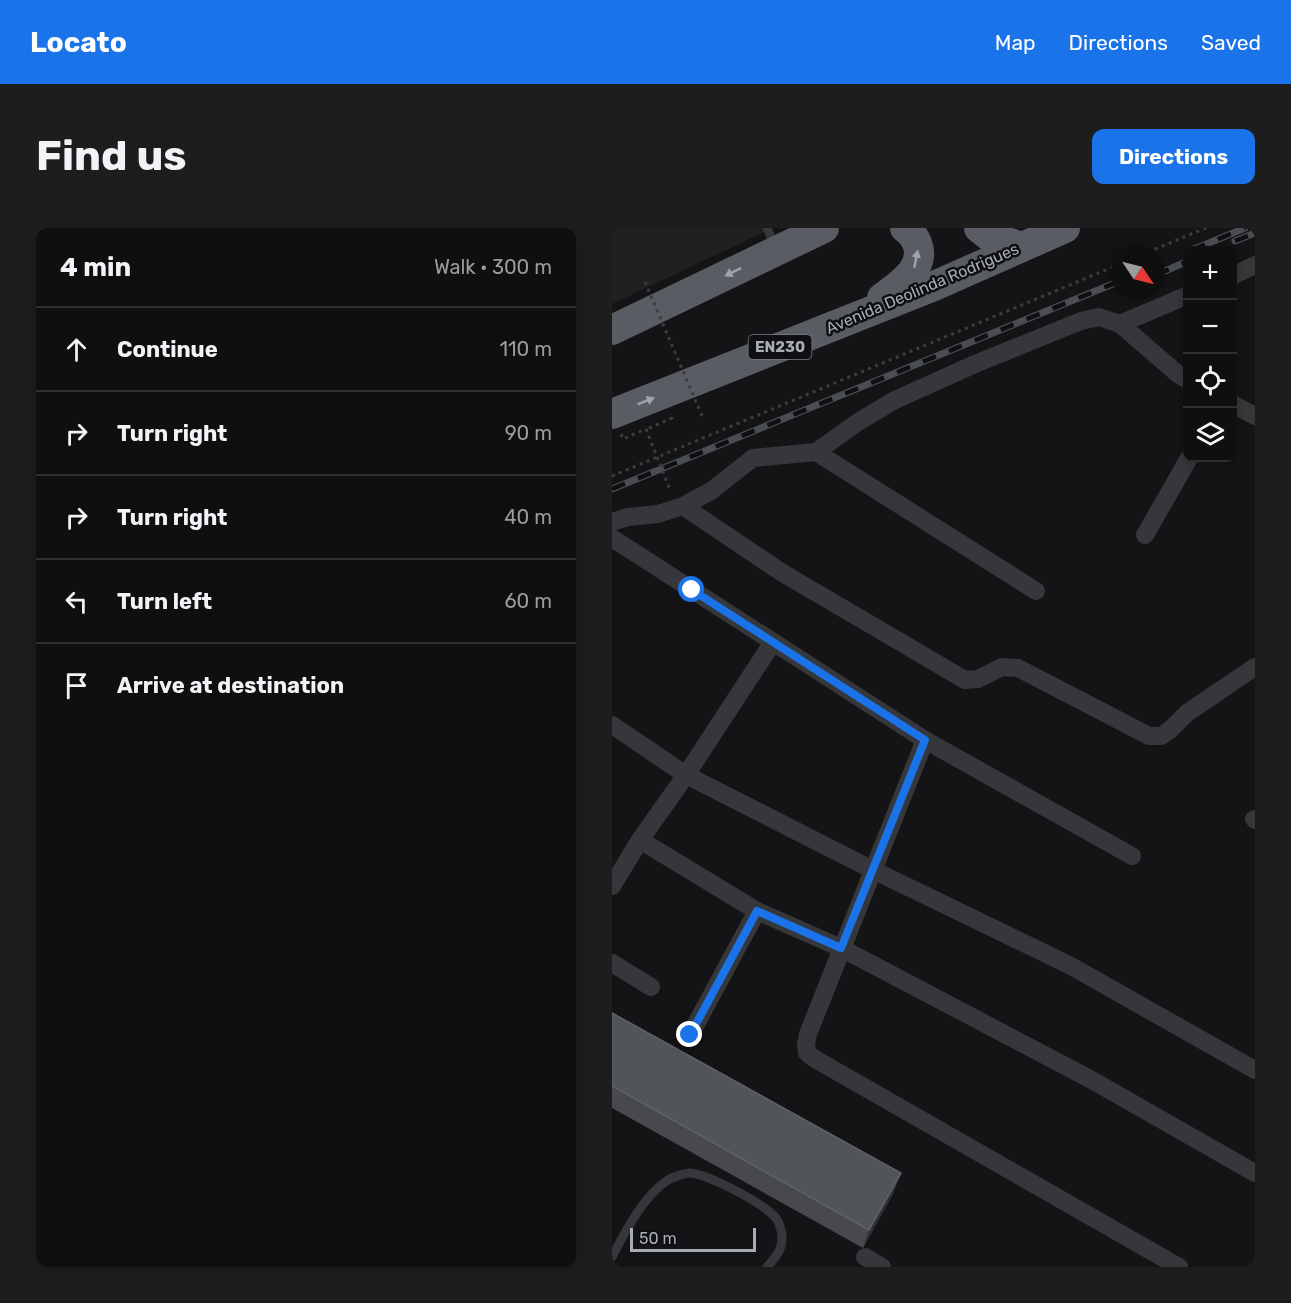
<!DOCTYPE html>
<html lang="en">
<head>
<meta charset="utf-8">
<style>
	body { margin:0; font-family:Rubik,sans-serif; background:#1d1d1e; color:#f1f3f6 }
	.controls { position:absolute; right:18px; top:18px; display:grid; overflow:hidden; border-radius:12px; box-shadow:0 3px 9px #0003 }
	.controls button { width:54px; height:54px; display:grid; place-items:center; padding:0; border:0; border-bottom:2px solid #2f2f30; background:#0f0f10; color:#f1f3f6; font:30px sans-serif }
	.compass { position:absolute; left:499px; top:18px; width:54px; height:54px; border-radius:50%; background:#0f0f10; box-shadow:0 3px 9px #0003; rotate:125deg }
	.scale { position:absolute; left:18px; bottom:15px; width:126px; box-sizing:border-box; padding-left:6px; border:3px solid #a6adb5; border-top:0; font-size:16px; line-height:21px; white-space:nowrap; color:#a6adb5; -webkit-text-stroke:4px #0f0f11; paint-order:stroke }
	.stop { position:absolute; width:18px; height:18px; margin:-14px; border:4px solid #1a73e8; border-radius:50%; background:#fff }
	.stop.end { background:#1a73e8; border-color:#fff; box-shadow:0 2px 6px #0008 }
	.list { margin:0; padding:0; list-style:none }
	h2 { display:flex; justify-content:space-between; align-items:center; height:78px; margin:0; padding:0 24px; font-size:26px }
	h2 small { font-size:20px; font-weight:400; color:#9b9c9f }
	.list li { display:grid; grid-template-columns:39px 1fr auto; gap:18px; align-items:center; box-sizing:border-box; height:84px; padding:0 24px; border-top:2px solid #2f2f30 }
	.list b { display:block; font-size:22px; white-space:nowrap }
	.list em { font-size:20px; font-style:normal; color:#9b9c9f }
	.icon { flex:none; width:33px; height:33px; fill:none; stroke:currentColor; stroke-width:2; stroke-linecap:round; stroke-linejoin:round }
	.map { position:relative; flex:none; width:643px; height:1039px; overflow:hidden; border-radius:12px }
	header { display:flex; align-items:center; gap:36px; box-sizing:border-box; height:84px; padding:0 30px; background:#1a73e8; color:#fff }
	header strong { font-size:28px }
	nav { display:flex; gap:33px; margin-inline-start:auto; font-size:21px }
	.intro { display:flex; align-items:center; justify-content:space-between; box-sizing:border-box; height:144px; padding:0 36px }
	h1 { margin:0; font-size:42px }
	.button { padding:15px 27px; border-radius:12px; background:#1a73e8; color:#fff; font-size:21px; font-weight:700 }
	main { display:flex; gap:36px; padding:0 36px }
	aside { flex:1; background:#0f0f10; border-radius:12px; box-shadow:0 3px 9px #0003 }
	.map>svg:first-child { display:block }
	.built { fill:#202023 }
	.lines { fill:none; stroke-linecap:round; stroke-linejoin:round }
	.path { stroke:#3b3e41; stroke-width:3; stroke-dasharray:3 4.5; stroke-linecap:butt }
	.service { stroke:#35373a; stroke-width:9 }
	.minor { stroke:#35373a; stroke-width:18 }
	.trunk { stroke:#595c62; stroke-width:30 }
	.rail-casing { stroke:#4a4d51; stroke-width:7 }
	.rail { stroke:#0f0f11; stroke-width:4.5; stroke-dasharray:14; stroke-linecap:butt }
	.path-bridge { stroke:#3b3e41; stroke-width:3; stroke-dasharray:3 4.5; stroke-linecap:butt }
	.wall { fill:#47494e }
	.shaded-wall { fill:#2e3033 }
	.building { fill:#515459; stroke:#5f6267; stroke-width:1.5 }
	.oneway { fill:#9ea5ad }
	.route { stroke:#1a73e8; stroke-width:8 }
	.labels { text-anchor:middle; stroke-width:5; stroke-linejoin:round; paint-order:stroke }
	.shield { fill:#0f0f11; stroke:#797e84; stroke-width:1.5 }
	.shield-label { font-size:15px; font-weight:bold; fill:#a6adb5 }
	.street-label { font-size:16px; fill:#a6adb5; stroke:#0f0f11 }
</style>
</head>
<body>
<header>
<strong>Locato</strong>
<nav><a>Map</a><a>Directions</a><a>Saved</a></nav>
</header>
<div class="intro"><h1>Find us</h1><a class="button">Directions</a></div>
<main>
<aside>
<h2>4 min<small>Walk · 300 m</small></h2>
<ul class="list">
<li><svg class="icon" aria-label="ahead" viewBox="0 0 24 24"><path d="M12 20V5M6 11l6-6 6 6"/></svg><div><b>Continue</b></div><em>110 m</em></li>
<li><svg class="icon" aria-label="right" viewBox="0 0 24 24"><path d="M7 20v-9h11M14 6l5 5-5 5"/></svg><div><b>Turn right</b></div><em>90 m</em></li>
<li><svg class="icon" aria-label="right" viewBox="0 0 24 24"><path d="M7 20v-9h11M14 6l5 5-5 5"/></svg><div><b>Turn right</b></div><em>40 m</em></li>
<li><svg class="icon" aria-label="left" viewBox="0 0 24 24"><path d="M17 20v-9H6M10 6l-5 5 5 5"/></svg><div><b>Turn left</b></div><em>60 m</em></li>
<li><svg class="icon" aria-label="arrive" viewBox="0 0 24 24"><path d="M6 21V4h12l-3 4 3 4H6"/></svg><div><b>Arrive at destination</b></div></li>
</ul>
</aside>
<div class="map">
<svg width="643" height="1039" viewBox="0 0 643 1039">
	<rect width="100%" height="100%" fill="#141416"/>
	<polygon class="built" points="0,0 161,0 0,76"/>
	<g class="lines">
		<g class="path">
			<polyline points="529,27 594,0"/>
			<polyline points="37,200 60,190 58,187"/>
			<polyline points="9,206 11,211 34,201"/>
			<polyline points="0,248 508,36"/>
		</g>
		<g class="service">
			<polyline points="155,0 164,21"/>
			<path d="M0 1029C13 1004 32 967 56 952 61 949 73 945 78 945 98 947 151 975 164 990 167 994 171 1006 170 1011 170 1023 162 1031 155 1039"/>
		</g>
		<g class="minor">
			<polyline points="620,48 643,37"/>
			<polyline points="508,96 576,67"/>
			<polyline points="620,176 643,188"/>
			<polyline points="204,224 424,363"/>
			<polyline points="71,278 169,344 353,452 366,451 390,439 406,440 537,508 549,508 558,502 575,485 643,439"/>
			<polyline points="0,294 16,289 46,286 71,278 99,263 141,230 204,224 246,194 283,172 363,136 469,93 487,89 508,96 567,147 576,152"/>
			<polyline points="533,307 577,230"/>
			<polyline points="0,310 313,512 520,628"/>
			<polyline points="0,497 74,547 261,642 459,738 643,842"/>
			<polyline points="313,512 196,806 194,816 195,825 203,831 567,1039"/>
			<polyline points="642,591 643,592"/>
			<polyline points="28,612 145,683 229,720 478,851 643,945"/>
			<polyline points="0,658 28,612 74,547 161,414"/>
			<polyline points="0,735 39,759"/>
			<polyline points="78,807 145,683"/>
			<polyline points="253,1029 270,1039"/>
		</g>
		<g class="trunk">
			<polyline points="367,0 377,8 410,19"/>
			<path d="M270 70C287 57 315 40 305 15 302 8 299 4 293 0"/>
			<polyline points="0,102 212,0"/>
			<polyline points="0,186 322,58 453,0"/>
		</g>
		<defs>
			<g id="rail">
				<polyline points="623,13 643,5"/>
				<polyline points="580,22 633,0"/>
				<polyline points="544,47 576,33"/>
				<polyline points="0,261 508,53"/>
			</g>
		</defs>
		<use href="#rail" class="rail-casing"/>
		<use href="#rail" class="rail"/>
		<g class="path-bridge">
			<polyline points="33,54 91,190"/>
			<polyline points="34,201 58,262"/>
		</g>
	</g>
	<polygon class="wall" points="0,785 282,964 251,1020 0,880"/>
	<polygon class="shaded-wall" points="289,945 282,964 251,1020 257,1002"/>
	<polygon class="building" points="0,785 289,945 257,1002 0,858"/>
	<defs><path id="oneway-solid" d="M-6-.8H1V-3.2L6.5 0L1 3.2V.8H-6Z" transform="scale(1.5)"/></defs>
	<g class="oneway">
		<use href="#oneway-solid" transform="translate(304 31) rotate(-79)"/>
		<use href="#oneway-solid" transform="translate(121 44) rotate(154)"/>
		<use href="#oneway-solid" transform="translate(34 173) rotate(-22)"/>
	</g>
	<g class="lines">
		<polyline class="route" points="78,807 145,683 229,720 313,512 80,362"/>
	</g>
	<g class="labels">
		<rect class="shield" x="136.5" y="107" width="63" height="24" rx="4.5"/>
		<g class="shield-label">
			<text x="168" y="124">EN230</text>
		</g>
		<g class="street-label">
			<text transform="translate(310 60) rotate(-23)" y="6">Avenida Deolinda Rodrigues</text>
		</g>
	</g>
</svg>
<div class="controls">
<button>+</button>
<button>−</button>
<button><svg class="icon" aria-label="locate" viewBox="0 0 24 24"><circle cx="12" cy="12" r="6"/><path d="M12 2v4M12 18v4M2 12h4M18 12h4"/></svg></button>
<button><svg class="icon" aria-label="layers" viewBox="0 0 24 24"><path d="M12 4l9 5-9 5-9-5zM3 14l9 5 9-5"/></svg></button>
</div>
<svg class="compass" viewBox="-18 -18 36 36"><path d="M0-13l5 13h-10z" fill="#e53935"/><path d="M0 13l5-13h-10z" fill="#9b9c9f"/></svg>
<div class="scale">50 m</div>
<div class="stop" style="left:80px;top:362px"></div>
<div class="stop end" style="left:78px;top:807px"></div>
</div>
</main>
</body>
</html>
